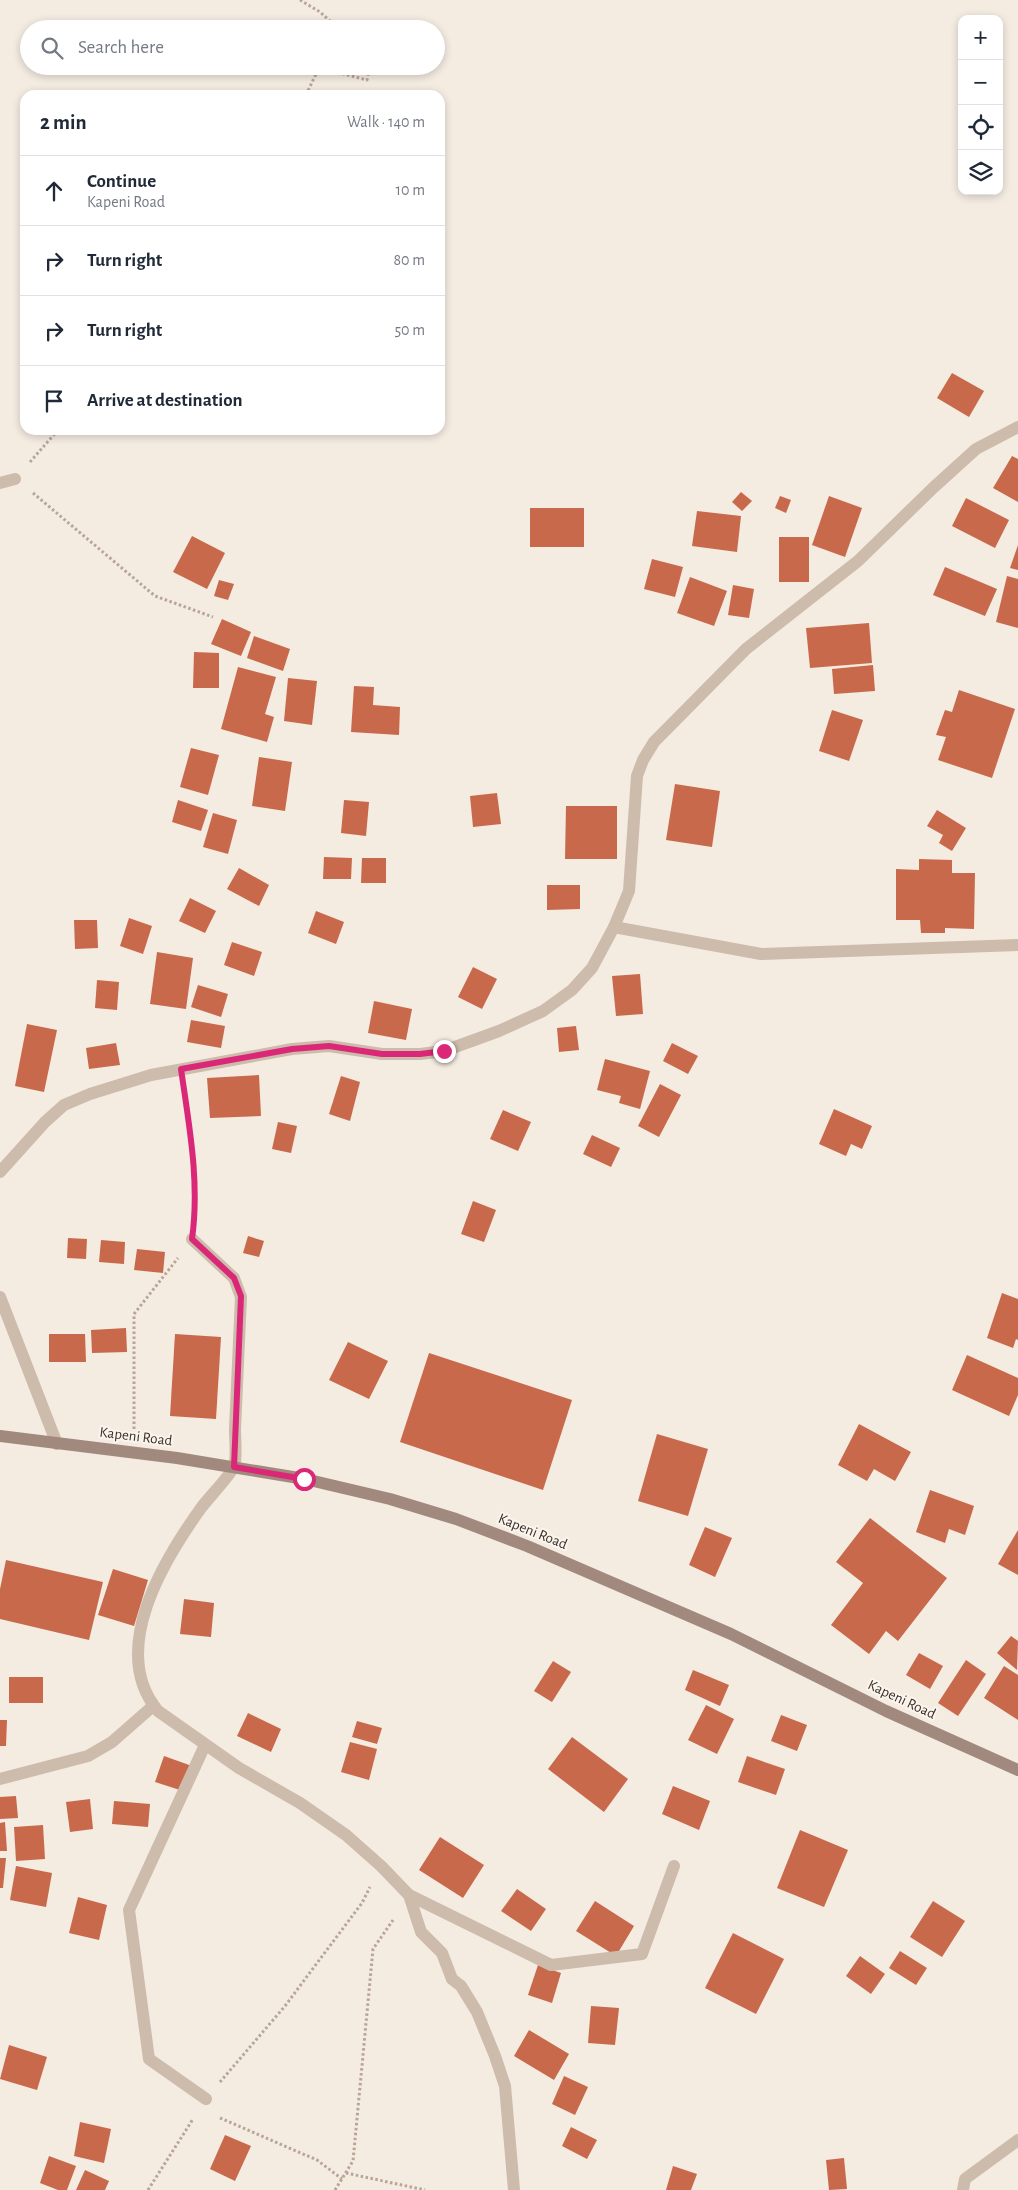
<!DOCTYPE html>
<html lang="en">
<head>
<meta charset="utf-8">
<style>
	body { margin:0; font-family:"Alegreya Sans",sans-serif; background:#f6f6f7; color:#1f2937 }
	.controls { position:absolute; right:15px; top:15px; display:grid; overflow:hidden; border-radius:10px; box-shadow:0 2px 8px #0003 }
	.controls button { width:45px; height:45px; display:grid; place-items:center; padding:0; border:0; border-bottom:1px solid #e0e1e3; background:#fff; color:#1f2937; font:25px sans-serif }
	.stop { position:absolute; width:15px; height:15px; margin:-11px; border:4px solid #db2777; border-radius:50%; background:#fff }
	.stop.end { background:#db2777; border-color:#fff; box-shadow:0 1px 5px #0008 }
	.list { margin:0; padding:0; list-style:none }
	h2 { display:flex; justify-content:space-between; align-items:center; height:65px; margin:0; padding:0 20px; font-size:21px }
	h2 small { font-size:16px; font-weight:400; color:#747a83 }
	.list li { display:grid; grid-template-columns:32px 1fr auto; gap:15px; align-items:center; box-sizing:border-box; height:70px; padding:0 20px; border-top:1px solid #e0e1e3 }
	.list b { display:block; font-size:19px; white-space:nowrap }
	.list p { margin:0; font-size:16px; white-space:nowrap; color:#747a83 }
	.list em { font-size:16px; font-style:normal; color:#747a83 }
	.icon { flex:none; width:28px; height:28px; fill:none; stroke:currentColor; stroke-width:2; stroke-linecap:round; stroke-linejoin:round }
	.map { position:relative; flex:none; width:1018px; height:2190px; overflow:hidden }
	.search { position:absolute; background:#fff; box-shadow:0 2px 8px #0003; left:20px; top:20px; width:425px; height:55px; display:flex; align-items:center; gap:12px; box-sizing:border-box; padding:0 18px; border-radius:28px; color:#747a83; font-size:19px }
	.panel { position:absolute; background:#fff; box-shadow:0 2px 8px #0003; left:20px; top:90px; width:425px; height:345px; border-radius:15px }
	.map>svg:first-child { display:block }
	.building { fill:#c8694b }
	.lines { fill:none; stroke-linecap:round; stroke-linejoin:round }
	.path { stroke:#b9a596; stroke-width:3; stroke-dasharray:2.5 2.5; stroke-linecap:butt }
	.minor { stroke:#cdbbac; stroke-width:12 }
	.secondary { stroke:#a18a7d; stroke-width:12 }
	.route { stroke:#db2777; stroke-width:6 }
	.labels { text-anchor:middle; stroke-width:4; stroke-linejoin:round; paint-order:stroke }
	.street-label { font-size:15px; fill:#3b302b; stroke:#fbf5ee }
</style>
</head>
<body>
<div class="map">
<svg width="1018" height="2190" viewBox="0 0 1018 2190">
	<rect width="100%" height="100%" fill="#f4ebe1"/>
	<g class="building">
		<polygon points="952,373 984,391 969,417 937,398"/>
		<polygon points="1012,456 1018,459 1018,502 993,488"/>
		<polygon points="741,492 752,501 742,511 732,502"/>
		<polygon points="780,496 791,500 786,513 775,508"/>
		<polygon points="829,496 862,508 845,557 812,545"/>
		<polygon points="966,498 1009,520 995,548 952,526"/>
		<rect x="530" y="508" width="54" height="39"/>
		<polygon points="697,511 741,516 737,552 692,546"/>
		<polygon points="192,536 225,553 207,589 173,572"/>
		<rect x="779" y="537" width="30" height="45"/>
		<polygon points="1018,545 1018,570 1010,568"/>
		<polygon points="652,559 683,567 675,597 644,589"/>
		<polygon points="945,567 997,589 985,616 933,595"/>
		<polygon points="1007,576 1018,579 1018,628 996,622"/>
		<polygon points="690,577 727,591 714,626 677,613"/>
		<polygon points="219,580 234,584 228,600 214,596"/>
		<polygon points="733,585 754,589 749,618 728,615"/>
		<polygon points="222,619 251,632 241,656 211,644"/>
		<polygon points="869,623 872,663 810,668 806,628"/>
		<polygon points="254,636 290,649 283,671 247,658"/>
		<polygon points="194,652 219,653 219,688 193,688"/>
		<polygon points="873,665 875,691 834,694 832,669"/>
		<polygon points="238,667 276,677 265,714 274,717 267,742 221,729"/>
		<polygon points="288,678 317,681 312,725 284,721"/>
		<polygon points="354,686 374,687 373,705 400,707 399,735 351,732"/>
		<polygon points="959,690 1015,709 992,778 938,760 946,737 936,735 945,710 952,712"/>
		<polygon points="832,710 863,720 849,761 819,751"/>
		<polygon points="191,748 219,755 208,795 180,787"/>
		<polygon points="259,757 292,762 285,811 252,806"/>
		<polygon points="675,784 720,791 712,847 666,840"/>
		<polygon points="497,793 501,824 473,827 470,796"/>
		<polygon points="178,800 208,810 201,831 172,822"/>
		<polygon points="344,800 369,802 366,836 341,833"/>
		<polygon points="566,806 617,806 617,859 565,859"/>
		<polygon points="937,810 966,828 952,851 939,843 943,835 927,826"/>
		<polygon points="213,813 237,820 228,854 203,847"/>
		<polygon points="324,857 352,858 351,879 323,879"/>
		<polygon points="362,858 386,858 386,883 361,883"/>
		<polygon points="919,859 952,860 952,873 975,873 974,929 945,928 945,933 921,933 920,920 896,920 896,869 919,870"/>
		<polygon points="239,868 269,885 259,906 227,889"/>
		<polygon points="547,885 580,885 580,909 547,910"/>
		<polygon points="190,898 216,911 205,933 179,921"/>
		<polygon points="316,911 344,922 336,944 308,933"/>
		<polygon points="129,918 152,926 143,954 120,946"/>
		<polygon points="74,920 97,920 98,948 75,949"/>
		<polygon points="232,942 262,952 254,976 224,965"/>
		<polygon points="157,952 193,958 186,1009 150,1004"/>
		<polygon points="473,967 497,979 482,1009 458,997"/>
		<polygon points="640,974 643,1014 616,1016 612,976"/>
		<polygon points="97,980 119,982 117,1010 95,1008"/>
		<polygon points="198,985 228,994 221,1017 191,1007"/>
		<polygon points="374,1001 412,1009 406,1040 368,1033"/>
		<polygon points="191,1020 225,1026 221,1048 187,1042"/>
		<polygon points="27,1024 57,1030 44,1092 15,1086"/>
		<polygon points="576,1026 579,1050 559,1052 557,1028"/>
		<polygon points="116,1043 120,1065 89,1069 86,1048"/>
		<polygon points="672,1043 698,1056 688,1074 663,1061"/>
		<polygon points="605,1059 650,1071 640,1109 619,1103 621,1096 597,1090"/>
		<polygon points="259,1075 261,1116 210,1118 207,1078"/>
		<polygon points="341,1076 360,1082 350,1121 329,1114"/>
		<polygon points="660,1084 681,1095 659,1137 638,1126"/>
		<polygon points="834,1109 872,1126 862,1149 851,1144 846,1156 819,1144"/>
		<polygon points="503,1110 531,1122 518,1151 490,1139"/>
		<polygon points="278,1122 297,1126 291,1153 272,1149"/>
		<polygon points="592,1135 620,1148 611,1167 583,1154"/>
		<polygon points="473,1201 496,1210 484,1242 461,1234"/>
		<polygon points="248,1236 264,1241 259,1257 243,1253"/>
		<polygon points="68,1238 87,1239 86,1259 67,1258"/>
		<polygon points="101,1240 125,1242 124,1264 99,1262"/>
		<polygon points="137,1249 165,1252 163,1273 134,1270"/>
		<polygon points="1002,1293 1018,1299 1018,1340 1016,1339 1013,1348 987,1338"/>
		<polygon points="126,1328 127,1352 92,1353 91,1330"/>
		<polygon points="49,1334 85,1334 86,1362 49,1362"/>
		<polygon points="175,1334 221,1337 216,1419 170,1416"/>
		<polygon points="348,1342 388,1361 369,1399 329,1380"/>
		<polygon points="429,1353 572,1400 543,1490 400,1442"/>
		<polygon points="967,1355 1018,1378 1018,1395 1009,1416 952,1390"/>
		<polygon points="859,1424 911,1452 895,1481 874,1469 867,1481 838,1465"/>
		<polygon points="657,1434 708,1449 688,1516 638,1501"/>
		<polygon points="930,1490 974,1506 965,1535 949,1529 945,1543 916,1532"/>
		<polygon points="870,1518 947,1578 898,1641 886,1631 869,1654 831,1625 863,1583 836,1562"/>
		<polygon points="705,1527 732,1538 715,1577 689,1565"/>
		<polygon points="1018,1530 1018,1575 998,1564"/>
		<polygon points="6,1560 103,1582 89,1640 0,1619 0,1589"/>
		<polygon points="113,1569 148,1580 134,1626 98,1615"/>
		<polygon points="184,1599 214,1603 211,1637 180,1634"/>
		<polygon points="1011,1636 1018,1641 1017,1670 997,1653"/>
		<polygon points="919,1653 943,1666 930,1689 906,1675"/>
		<polygon points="966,1660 986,1674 958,1716 938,1703"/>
		<polygon points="553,1661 571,1672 552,1702 534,1691"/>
		<polygon points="1004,1666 1018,1675 1018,1720 984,1698"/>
		<polygon points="693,1670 729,1685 720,1706 685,1690"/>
		<rect x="9" y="1677" width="34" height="26"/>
		<polygon points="706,1705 734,1719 717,1754 688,1740"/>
		<polygon points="248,1713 281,1729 271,1752 237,1736"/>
		<polygon points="781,1715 807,1725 797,1751 771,1741"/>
		<polygon points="0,1720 7,1720 6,1746 0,1746"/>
		<polygon points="357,1721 382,1728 377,1744 352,1737"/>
		<polygon points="572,1737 628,1779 604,1812 548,1769"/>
		<polygon points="350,1742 377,1749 369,1780 341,1772"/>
		<polygon points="164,1756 192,1766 183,1791 155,1782"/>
		<polygon points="747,1756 785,1769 776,1795 738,1782"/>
		<polygon points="673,1786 710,1801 699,1830 662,1814"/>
		<polygon points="16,1796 18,1818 0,1819 0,1797"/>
		<polygon points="90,1799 93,1829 70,1832 66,1802"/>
		<polygon points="114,1801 150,1804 148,1827 112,1824"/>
		<polygon points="5,1822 7,1851 0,1851 0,1823"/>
		<polygon points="43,1825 45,1859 16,1861 14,1827"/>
		<polygon points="800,1830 848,1850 824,1907 777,1888"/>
		<polygon points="440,1837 484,1865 463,1898 419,1870"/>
		<polygon points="0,1858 6,1858 3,1888 0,1888"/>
		<polygon points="16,1866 52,1873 46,1907 10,1900"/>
		<polygon points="517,1889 546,1909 531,1931 501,1911"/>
		<polygon points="78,1897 107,1905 99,1940 69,1933"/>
		<polygon points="595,1901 634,1926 616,1956 576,1931"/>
		<polygon points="933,1901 965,1921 942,1957 910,1937"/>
		<polygon points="733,1933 784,1959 756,2014 705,1988"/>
		<polygon points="900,1951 927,1968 916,1985 889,1968"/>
		<polygon points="860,1956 885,1974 871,1994 846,1976"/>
		<polygon points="538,1965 561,1973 552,2003 528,1995"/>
		<polygon points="591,2006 619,2008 615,2045 588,2043"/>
		<polygon points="529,2030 569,2054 554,2080 514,2056"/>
		<polygon points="9,2045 47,2057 37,2090 0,2079"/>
		<polygon points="564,2076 588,2087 575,2115 552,2104"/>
		<polygon points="80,2122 111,2129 104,2163 74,2156"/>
		<polygon points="571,2127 597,2140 587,2159 562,2146"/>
		<polygon points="225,2135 251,2146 235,2181 210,2169"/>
		<polygon points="49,2156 76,2166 67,2190 58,2190 40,2183"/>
		<polygon points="844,2158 847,2189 829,2190 826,2160"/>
		<polygon points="673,2166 697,2174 691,2190 666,2190"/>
		<polygon points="85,2170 109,2181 105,2190 76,2190"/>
	</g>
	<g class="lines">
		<g class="path">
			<polyline points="300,0 320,12 339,29"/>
			<polyline points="306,95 316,74 332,71 367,80 370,66"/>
			<polyline points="30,462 58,430"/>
			<polyline points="33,493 155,596 213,617"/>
			<polyline points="184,1091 192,1152 195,1216"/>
			<polyline points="134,1429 134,1314 178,1258"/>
			<polyline points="220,2082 285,2006 362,1903 370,1887"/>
			<polyline points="220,2118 317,2160 342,2179"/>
			<polyline points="346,2173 425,2190"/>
			<polyline points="148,2190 193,2119"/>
			<polyline points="335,2190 353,2161 373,1949 393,1920"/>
		</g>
		<g class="minor">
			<polyline points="0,483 15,479"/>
			<polyline points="614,927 761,954 1018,945"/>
			<polyline points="0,1172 45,1122 64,1105 90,1094 151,1075 292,1049 329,1046 382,1054 420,1054 444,1051 499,1031 543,1011 572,990 592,968 614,927 629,891 637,776 643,760 654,742 746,649 858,561 933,488 976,449 1018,427"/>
			<path d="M192 1239 234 1278 241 1297C239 1341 237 1385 235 1429 235 1438 237 1459 234 1467 231 1474 207 1500 201 1508 163 1561 108 1651 158 1711L239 1768 300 1803 346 1835 381 1866 409 1895 421 1932 442 1953 452 1979 461 1986 477 2012 495 2056 505 2086 514 2190"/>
			<polyline points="0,1297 57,1444"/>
			<polyline points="205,1745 129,1910 149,2059 206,2099"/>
			<polyline points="0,1779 88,1756 112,1742 153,1706"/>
			<polyline points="409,1895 551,1965 642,1954 674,1866"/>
			<polyline points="963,2190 965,2179 1018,2140"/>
		</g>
		<polyline class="secondary" points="0,1436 177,1458 305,1479 390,1499 456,1519 527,1546 731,1634 886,1711 1018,1770"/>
	</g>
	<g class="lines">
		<path class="route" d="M304 1479 234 1467 241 1296 234 1278 192 1239C200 1182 189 1125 181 1069L292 1049 329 1046 382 1054H420L444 1051"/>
	</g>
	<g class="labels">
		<g class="street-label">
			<text transform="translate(136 1436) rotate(7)" y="5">Kapeni Road</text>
			<text transform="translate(533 1531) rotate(22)" y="5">Kapeni Road</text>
			<text transform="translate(902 1699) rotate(25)" y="5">Kapeni Road</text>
		</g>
	</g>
</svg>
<div class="controls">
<button>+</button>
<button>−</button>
<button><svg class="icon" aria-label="locate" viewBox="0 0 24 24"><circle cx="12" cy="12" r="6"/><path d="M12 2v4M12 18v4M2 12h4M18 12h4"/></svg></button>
<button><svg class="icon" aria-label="layers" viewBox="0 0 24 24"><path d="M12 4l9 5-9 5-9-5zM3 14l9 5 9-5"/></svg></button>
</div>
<div class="stop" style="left:304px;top:1479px"></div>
<div class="stop end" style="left:444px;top:1051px"></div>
<div class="search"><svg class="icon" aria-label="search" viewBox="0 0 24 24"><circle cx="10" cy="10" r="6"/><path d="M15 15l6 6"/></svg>Search here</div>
<section class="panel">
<h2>2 min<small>Walk · 140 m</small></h2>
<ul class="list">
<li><svg class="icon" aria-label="ahead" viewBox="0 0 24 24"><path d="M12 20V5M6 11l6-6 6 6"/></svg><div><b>Continue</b><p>Kapeni Road</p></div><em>10 m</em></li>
<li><svg class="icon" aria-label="right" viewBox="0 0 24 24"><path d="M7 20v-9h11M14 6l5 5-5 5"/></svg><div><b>Turn right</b></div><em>80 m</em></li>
<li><svg class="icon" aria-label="right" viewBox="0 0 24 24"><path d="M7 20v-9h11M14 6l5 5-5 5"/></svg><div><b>Turn right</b></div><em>50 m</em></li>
<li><svg class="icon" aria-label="arrive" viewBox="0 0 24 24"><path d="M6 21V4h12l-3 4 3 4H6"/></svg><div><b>Arrive at destination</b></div></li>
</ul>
</section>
</div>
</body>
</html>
